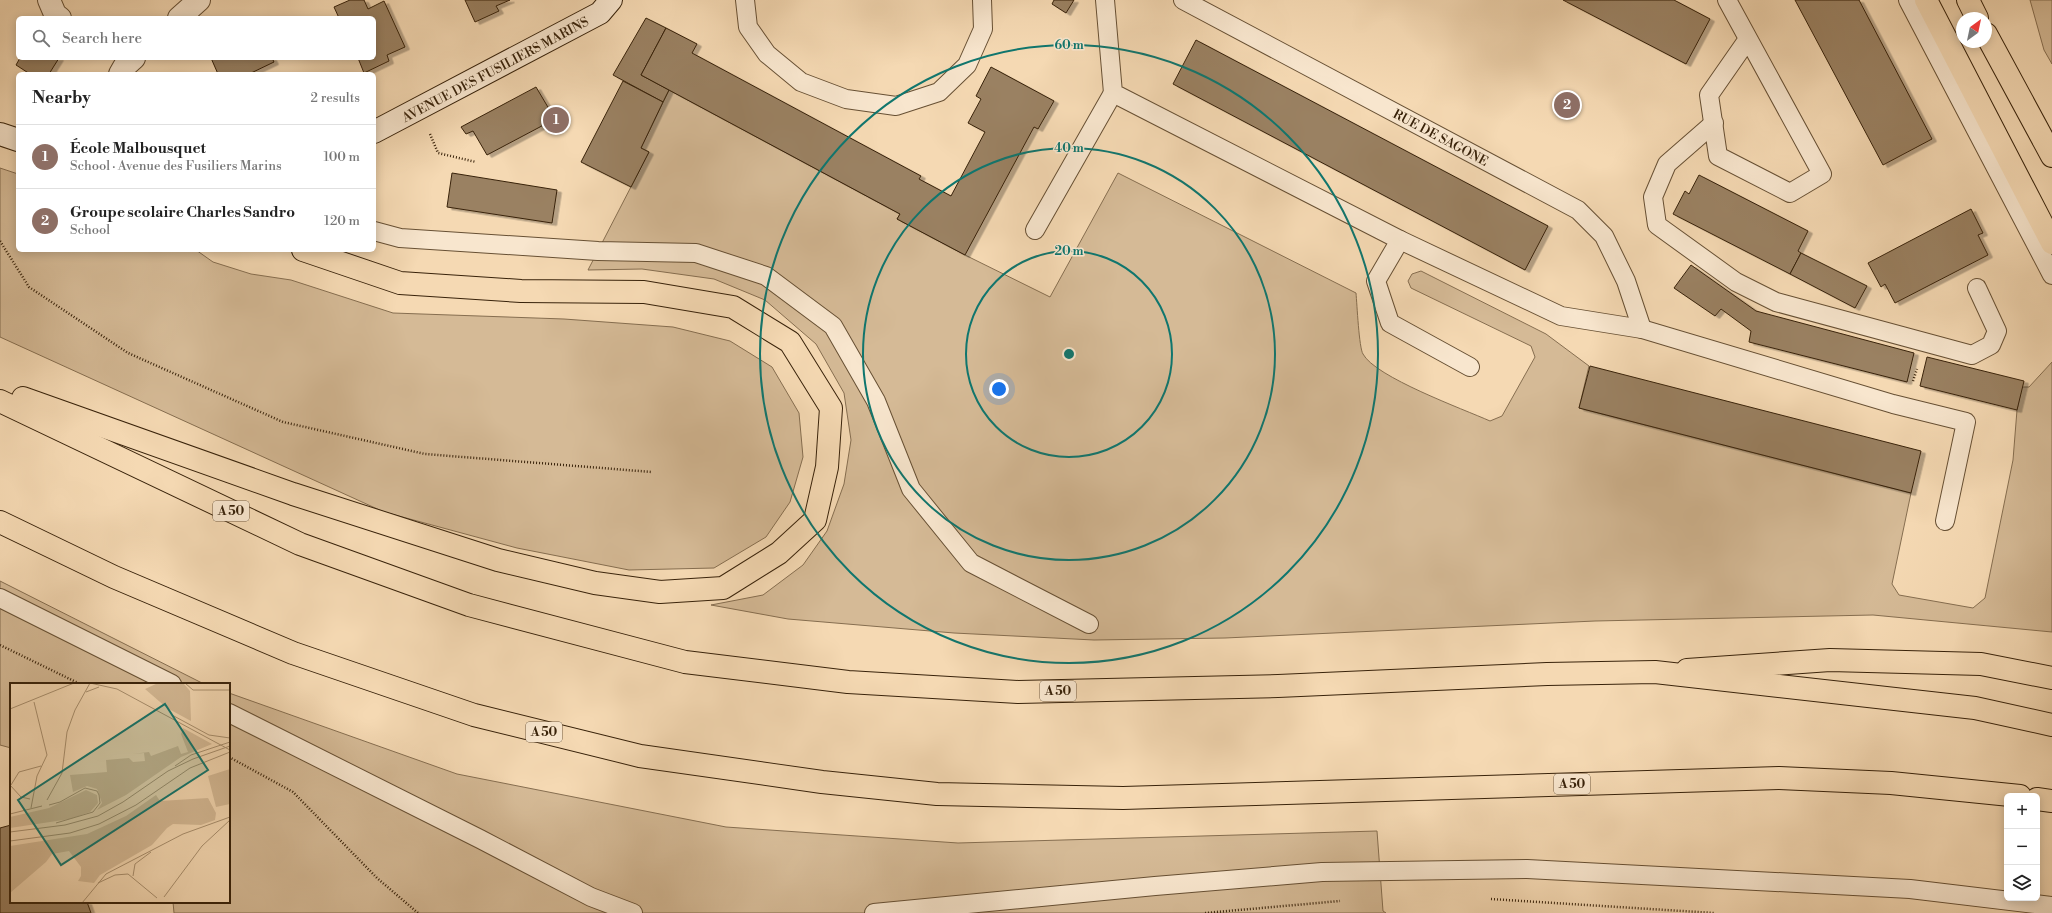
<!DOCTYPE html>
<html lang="en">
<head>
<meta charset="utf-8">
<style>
	body { margin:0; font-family:"Libre Bodoni",serif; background:#f6f6f6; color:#222 }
	.controls { position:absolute; right:12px; bottom:12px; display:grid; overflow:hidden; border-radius:6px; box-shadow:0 2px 10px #0003 }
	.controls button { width:36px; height:36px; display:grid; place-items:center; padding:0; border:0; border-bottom:1px solid #e0e0e0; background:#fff; color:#222; font:20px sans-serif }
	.compass { position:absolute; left:1956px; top:12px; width:36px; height:36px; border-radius:50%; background:#fff; box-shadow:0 2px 10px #0003; rotate:33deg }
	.you { position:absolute; left:999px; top:389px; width:14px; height:14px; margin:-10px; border:3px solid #fff; border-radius:50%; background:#1a73e8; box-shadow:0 0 0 6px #1a73e833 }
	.badge { display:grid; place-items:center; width:26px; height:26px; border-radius:50%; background:#db2777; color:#fff; font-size:13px; font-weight:700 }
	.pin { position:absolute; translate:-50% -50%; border:2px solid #fff; box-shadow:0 1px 4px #0006 }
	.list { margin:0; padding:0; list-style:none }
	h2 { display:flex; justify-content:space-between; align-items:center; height:52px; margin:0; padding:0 16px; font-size:17px }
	h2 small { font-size:13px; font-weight:400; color:#767676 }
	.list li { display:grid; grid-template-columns:26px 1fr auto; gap:12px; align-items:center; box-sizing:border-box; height:64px; padding:0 16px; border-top:1px solid #e0e0e0 }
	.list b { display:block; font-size:15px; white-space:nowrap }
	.list p { margin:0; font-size:13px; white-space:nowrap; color:#767676 }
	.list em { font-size:13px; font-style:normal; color:#767676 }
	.icon { flex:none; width:22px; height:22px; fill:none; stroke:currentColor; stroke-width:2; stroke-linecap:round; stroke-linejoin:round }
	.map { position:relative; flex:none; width:2052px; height:913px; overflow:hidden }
	.search { position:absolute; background:#fff; box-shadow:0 2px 10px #0003; left:16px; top:16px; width:360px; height:44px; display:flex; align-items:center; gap:10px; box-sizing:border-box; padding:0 14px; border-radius:6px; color:#767676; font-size:15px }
	.panel { position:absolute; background:#fff; box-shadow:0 2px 10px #0003; left:16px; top:72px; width:360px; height:180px; border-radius:6px }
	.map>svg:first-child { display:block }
	.green { fill:#d5ba96; stroke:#866e50 }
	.building { fill:#9a8162; stroke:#38220a; filter:url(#shadow) }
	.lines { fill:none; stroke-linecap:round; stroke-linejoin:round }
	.lane-casing { stroke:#675034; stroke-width:20 }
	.street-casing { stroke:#675034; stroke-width:24 }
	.secondary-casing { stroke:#38220a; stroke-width:24 }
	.primary-casing { stroke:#38220a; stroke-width:24 }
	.highway-casing { stroke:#38220a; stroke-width:24 }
	.path { stroke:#38220a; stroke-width:2.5; stroke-dasharray:1 2; stroke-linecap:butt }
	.lane { stroke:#f8e6ce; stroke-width:18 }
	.street { stroke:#f8e6ce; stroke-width:22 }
	.secondary { stroke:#f8e6ce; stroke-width:22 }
	.primary { stroke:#f5d9b3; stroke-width:22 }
	.highway { stroke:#f5d9b3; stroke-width:22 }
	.ring { fill:none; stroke:#0f766e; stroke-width:2 }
	.labels { text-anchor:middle; stroke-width:3; stroke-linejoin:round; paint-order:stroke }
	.shield { fill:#f8e6ce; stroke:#725d45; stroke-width:1 }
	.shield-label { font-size:12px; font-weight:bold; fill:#38220a }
	.street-label { font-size:13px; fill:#38220a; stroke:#f8e6ce }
	.inset-road { fill:none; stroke:#a9906f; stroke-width:1 }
	.view { fill:#0f766e; fill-opacity:0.15; stroke:#0f766e; stroke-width:2 }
	.inset-edge { fill:none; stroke:#38220a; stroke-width:2 }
	.centre { fill:#0f766e; stroke:#f8e6ce; stroke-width:2 }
	.ring-label { font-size:12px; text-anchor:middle; font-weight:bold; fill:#0f766e; stroke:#f8e6ce; stroke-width:3; stroke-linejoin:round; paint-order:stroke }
</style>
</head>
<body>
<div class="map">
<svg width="2052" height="913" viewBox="0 0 2052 913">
	<defs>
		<filter id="shadow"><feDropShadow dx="4.5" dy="2.5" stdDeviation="0" flood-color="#0004"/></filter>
	</defs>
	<rect width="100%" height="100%" fill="#f5d9b3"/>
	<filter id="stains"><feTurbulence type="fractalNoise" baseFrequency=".005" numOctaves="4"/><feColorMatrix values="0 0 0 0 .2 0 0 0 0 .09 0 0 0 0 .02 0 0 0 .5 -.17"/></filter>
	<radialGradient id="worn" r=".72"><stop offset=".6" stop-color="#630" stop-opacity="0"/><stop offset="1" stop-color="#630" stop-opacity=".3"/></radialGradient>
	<g class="green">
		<polygon points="2030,0 2052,0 2052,64 2044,50"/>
		<path d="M669 90 900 214 897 219 965 255 1050 297 1118 173 1356 293C1357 304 1359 348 1363 354 1375 377 1463 409 1490 421L1502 416 1535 357 1531 346 1411 288 1408 281 1412 274 1421 271 1546 334 1589 366 1579 408 1911 493 1892 584 1899 595 1973 608 1985 598 2013 460 2017 410 2022 387H2029L2052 362V632L1873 615 1595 621 1225 638 1094 640 954 633 788 619 711 605 763 595 803 565 827 531 844 484 851 440 844 393 816 344 765 300 714 279 642 269 588 270 649 152 641 148Z"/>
		<polygon points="0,168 18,174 18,250 196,250 213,262 251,274 291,280 393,313 564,319 673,327 730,341 772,367 799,413 803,457 790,502 766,537 714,568 629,570 517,548 384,512 0,337"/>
		<polygon points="0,581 204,684 11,684 11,748 0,745"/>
		<polygon points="229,693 457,774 726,827 958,843 1377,831 1383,911 1386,913 174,913 173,902 229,902"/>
	</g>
	<g class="building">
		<polygon points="350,0 364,0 368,9 384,1 405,47 387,55 389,61 364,73 358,58 374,58 374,18 339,18 334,7"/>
		<polygon points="465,0 510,0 496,6 499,11 475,22"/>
		<polygon points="1054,0 1074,0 1066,13 1052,4"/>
		<polygon points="1563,0 1674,0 1710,19 1686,64"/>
		<polygon points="1795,0 1859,0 1932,139 1883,165"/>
		<polygon points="646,18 666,28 641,75 669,90 663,102 613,75"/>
		<polygon points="666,28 697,44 692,53 921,176 919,179 951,196 985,132 968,123 981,99 976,96 991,67 1054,101 1038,129 1034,127 965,255 897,219 900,214 641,75"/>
		<polygon points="1196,40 1548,226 1525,270 1173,84"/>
		<polygon points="20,58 59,58 49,74 30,74 16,65"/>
		<polygon points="211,58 272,58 274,62 249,74 218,74"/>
		<polygon points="623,81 663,102 641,148 649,152 631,187 581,162"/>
		<polygon points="536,87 555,119 487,155 473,131 466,134 461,127"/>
		<polygon points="452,173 557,190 552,223 447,207"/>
		<polygon points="1699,175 1808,231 1798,251 1801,253 1790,274 1673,214 1685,191 1689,194"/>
		<polygon points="1971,209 1983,233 1978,235 1988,255 1895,303 1885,284 1881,287 1868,263"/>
		<polygon points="1801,253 1867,286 1855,308 1790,274"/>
		<polygon points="1691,265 1756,311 1914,353 1907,382 1749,342 1751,331 1721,309 1715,316 1674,288"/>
		<polygon points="1927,357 2024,381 2017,410 1920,386"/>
		<polygon points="1590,366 1921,451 1911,493 1579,408"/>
		<polygon points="11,825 11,902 87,902 91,913 0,913 0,828"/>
	</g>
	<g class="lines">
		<defs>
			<g id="lane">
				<polyline points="745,0 748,27 767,54 801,82 846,99 896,106 939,92 967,65 983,29 982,0"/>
				<polyline points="1105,0 1113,93 1400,240 1376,281 1390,323 1470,367"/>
				<polyline points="1183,0 1578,210 1604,236 1626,281 1642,329"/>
				<polyline points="1727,0 1822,174 1790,193 1718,156 1709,95 1748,39"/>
				<polyline points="1908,0 2052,275"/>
				<polyline points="1714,123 1667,164 1653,197 1657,225 1736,282 1776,302 1972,355 1991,345 1997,331 1977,288"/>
				<polyline points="1035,230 1113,93"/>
				<polyline points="374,231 400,238 598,251 696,253 766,276 833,326 876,401 911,489 971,563 1089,624"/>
				<polyline points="1400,240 1561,316 1642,329 1893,404 1966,422 1945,521"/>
				<polyline points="0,598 172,684"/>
				<polyline points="229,713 480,839 591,897 633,913"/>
				<polyline points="874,913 1155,886 1322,872 1527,869 1910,889 2052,906"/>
			</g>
			<g id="street">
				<polyline points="49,0 55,14 60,18"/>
				<polyline points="179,18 199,0"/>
				<polyline points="120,74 124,67 134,58"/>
			</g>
			<g id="secondary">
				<polyline points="374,132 600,13 611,0"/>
				<polyline points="0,134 18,140"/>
			</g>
			<g id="primary">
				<polyline points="1926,0 2052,243"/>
				<polyline points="1968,0 1977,18"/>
				<polyline points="1986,34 2052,156"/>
				<polyline points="1687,670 1830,660 1981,664 2052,678"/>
			</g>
			<g id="highway">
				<polyline points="23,398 293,494 498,560 595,583 660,592 723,588 779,553 815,520 827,467 831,408 790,342 733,307 644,292 521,291 400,283 303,250"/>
				<polyline points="0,401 300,544 469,605 685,662 848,682 1018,692 1278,686 1547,674 1655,672 1975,708 2052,725"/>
				<polyline points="0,522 114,577 293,653 474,715 640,756 822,782 937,794 1123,798 1779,778 1891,783 2020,796"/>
				<polyline points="2037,799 2052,801"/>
			</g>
		</defs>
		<use href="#lane" class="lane-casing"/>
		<use href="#street" class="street-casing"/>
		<use href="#secondary" class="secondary-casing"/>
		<use href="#primary" class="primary-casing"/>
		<use href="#highway" class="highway-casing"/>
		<g class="path">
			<polyline points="430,134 438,153 476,162"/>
			<polyline points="0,241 29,287 128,353 283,422 425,454 652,472"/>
			<polyline points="1913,381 1917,369"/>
			<polyline points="0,645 80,684"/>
			<polyline points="229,757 293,792 377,878 418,913"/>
			<polyline points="1491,899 1714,913"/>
			<polyline points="1205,913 1340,901"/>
		</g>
		<use href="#lane" class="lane"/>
		<use href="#street" class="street"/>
		<use href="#secondary" class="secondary"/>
		<use href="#primary" class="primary"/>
		<use href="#highway" class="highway"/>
	</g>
	<g class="ring">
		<circle cx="1069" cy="354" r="103"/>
		<circle cx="1069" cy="354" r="206"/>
		<circle cx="1069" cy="354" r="309"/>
	</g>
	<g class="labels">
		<g class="shield">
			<rect x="213" y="501" width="36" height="20" rx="3"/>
			<rect x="1040" y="681" width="36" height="20" rx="3"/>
			<rect x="526" y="722" width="36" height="20" rx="3"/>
			<rect x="1554" y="774" width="36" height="20" rx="3"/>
		</g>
		<g class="shield-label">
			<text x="231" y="515">A 50</text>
			<text x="1058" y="695">A 50</text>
			<text x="544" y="736">A 50</text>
			<text x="1572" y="788">A 50</text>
		</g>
		<g class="street-label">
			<text transform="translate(495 69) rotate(-28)" y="5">AVENUE DES FUSILIERS MARINS</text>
			<text transform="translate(1441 137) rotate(28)" y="5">RUE DE SAGONE</text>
		</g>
	</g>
	<g transform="translate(10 683)">
		<rect width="220" height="220" fill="#f5d9b3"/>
		<path d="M148 0H173L180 8 181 38 157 25 135 6ZM173 45 202 61 171 74 116 112 87 127 92 120 87 106 77 103 63 109 60 92 97 89 96 77 119 75 123 79 135 78 134 70 122 71 139 69 141 73 168 63 171 71 178 69 171 51ZM220 86V121L206 124 198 93ZM76 107 87 112 88 120 80 129 60 136 0 145V134L39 125ZM146 112 150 118 198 115 206 130 205 137 191 142 163 141 157 145 142 162 90 192 84 200 68 198 71 193V184L59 168 42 171 36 179 0 210V163L77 151 116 133Z" fill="#d5ba96"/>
		<path class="inset-road" d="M80 0 107 6 220 67M175 0 183 7H220M76 9 89 4M0 26 64 0M162 32 199 52 220 55M165 83 181 72 220 59M0 102 11 114 20 116M1 102 9 89 31 83M37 117 52 90 57 49 65 27 80 0M39 122 50 119 75 105 87 108 89 112 90 120 83 129 46 140M21 125 27 93 37 72 24 19M0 131 32 123M0 149 55 142 88 133 113 119 158 88 183 76 220 63M0 158 60 150 89 141 126 122 180 85 220 69M123 193 125 181 141 169M88 200 105 192 118 191 147 215M154 214 192 163 220 137M72 220 96 191 173 151 220 134"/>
		<path class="view" d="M155 21 198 87 51 182 8 117Z"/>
		<rect width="220" height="220" class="inset-edge"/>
	</g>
	<circle cx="1069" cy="354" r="6" class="centre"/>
	<g class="ring-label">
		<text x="1069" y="49">60 m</text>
		<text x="1069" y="152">40 m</text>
		<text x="1069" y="255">20 m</text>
	</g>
	<rect width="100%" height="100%" filter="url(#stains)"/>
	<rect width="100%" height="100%" fill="url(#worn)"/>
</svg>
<div class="controls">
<button>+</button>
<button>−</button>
<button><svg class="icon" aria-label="layers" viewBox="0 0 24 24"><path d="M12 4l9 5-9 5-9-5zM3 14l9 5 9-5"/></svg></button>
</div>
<svg class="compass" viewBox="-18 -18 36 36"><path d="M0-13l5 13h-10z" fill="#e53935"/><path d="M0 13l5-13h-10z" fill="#767676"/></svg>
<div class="you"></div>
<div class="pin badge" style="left:556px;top:120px;background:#8d6e63">1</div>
<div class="pin badge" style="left:1567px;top:105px;background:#8d6e63">2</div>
<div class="search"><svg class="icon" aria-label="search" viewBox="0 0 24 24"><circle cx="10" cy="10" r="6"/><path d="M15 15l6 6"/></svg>Search here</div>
<section class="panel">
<h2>Nearby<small>2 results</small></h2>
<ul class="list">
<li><span class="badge" style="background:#8d6e63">1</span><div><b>École Malbousquet</b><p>School · Avenue des Fusiliers Marins</p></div><em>100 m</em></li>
<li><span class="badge" style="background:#8d6e63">2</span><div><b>Groupe scolaire Charles Sandro</b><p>School</p></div><em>120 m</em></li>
</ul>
</section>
</div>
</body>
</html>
